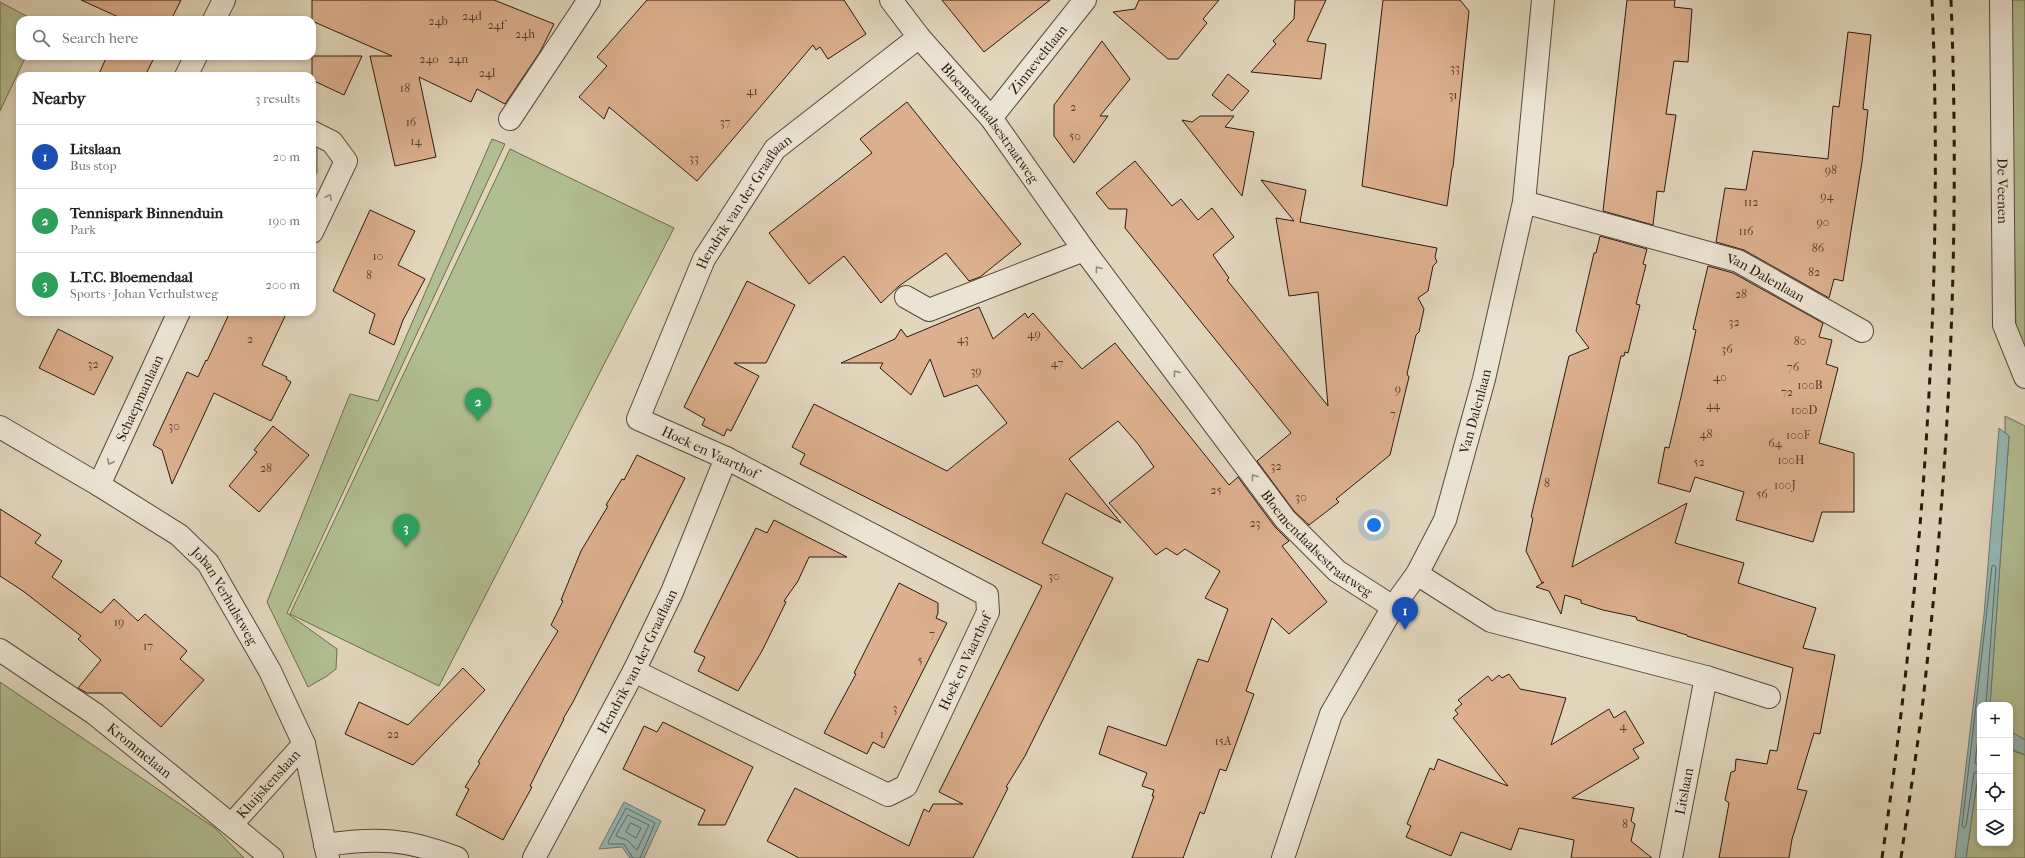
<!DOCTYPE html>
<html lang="en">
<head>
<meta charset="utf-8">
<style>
	body { margin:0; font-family:"IM FELL French Canon",serif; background:#f6f6f6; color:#202124 }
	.controls { position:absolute; right:12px; bottom:12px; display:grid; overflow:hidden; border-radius:8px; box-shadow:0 2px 6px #0003 }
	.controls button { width:36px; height:36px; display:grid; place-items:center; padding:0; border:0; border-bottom:1px solid #e0e0e0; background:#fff; color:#202124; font:20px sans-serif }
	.you { position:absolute; left:1374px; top:525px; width:14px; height:14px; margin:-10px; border:3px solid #fff; border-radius:50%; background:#1a73e8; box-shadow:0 0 0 6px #1a73e833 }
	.badge { display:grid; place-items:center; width:26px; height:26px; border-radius:50%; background:#8f2418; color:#fff; font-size:13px; font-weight:700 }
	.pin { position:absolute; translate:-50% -33px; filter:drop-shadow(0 1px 2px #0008) }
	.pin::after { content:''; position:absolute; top:21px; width:14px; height:12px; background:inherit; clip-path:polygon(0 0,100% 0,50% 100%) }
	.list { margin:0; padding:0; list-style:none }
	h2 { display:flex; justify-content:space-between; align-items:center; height:52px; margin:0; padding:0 16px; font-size:17px }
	h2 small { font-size:13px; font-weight:400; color:#757577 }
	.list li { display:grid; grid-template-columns:26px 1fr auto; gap:12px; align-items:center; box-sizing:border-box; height:64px; padding:0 16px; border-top:1px solid #e0e0e0 }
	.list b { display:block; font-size:15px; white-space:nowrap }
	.list p { margin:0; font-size:13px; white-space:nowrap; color:#757577 }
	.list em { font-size:13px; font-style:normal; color:#757577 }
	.icon { flex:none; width:22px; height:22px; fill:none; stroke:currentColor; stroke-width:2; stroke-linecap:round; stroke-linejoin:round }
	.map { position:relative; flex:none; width:2025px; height:858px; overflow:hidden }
	.search { position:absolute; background:#fff; box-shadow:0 2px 6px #0003; left:16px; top:16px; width:300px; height:44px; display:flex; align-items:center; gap:10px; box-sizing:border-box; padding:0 14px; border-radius:12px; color:#757577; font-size:15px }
	.panel { position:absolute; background:#fff; box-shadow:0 2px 6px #0003; left:16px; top:72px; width:300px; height:244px; border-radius:12px }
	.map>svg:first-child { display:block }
	.green { fill:#b1bd92; stroke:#6d6c50 }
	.water { fill:#95b8b5; stroke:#6a7972 }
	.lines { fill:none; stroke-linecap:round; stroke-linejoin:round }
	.shore { stroke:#5f6962; stroke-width:1 }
	.building { fill:#dcaf8e; stroke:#291a0e }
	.minor-casing { stroke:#57493a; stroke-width:24 }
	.minor { stroke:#ece4d3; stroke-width:22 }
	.rail { stroke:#291a0e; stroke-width:3; stroke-dasharray:7 7; stroke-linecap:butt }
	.oneway { stroke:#94897a }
	.labels { text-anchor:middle; stroke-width:3; stroke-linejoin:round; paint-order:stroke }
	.number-label { font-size:12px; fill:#563f2e }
	.street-label { font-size:14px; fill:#291a0e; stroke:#ece4d3 }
</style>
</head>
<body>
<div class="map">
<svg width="2025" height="858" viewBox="0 0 2025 858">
	<rect width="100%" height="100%" fill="#e1d5bc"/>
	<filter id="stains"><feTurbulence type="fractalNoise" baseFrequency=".005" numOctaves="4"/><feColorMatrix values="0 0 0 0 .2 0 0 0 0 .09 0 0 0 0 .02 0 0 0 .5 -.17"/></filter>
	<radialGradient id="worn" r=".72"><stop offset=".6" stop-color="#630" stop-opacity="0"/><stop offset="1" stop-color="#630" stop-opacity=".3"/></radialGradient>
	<g class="green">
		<polygon points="2010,0 2025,0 2025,352 2016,331"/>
		<polygon points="0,2 34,20 20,20 20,56 26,56 0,111"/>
		<polygon points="492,139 505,144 287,613 337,649 336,669 327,676 308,687 267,602 350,394 378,401"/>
		<polygon points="312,142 317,144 317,172 312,182"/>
		<polygon points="510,149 674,228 439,686 290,614"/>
		<polygon points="2005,416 2025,426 2025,740 2010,731 2010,705 1990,705 2009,436 2005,433"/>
		<polygon points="0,682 215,828 244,858 0,858"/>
		<polygon points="2010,750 2025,755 2025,858 1966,858 1980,761 1980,843 2010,843"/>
	</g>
	<g class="water">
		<polygon points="1999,428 2009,436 1990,705 1980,705 1980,761 1966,858 1955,858 1984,615"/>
		<polygon points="2010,731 2025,740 2025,755 2010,748"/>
		<polygon points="624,802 661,821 644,858 630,858 622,847 599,849"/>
	</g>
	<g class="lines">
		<g class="shore">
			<polyline points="1980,721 1975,763 1980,765"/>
			<polyline points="1980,770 1974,773 1966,826 1964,828 1962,826 1992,566 1994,565 1996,567 1986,705"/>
			<polygon points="628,815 649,825 637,850 627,840 616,836"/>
			<polygon points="631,823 641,828 636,838 626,832"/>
			<polyline points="633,858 624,844 609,844 608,842 626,808 655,823 640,858"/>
		</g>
	</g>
	<g class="building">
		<polygon points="81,0 181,0 171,20 125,20"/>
		<polygon points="312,0 494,0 554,24 540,52 505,104 477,89 471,102 419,77 436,157 395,166 370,56 392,56 312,21"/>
		<polygon points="647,0 844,0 866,34 828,59 820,47 816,50 813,45 697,181 609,107 604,119 579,97 607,66 597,57"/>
		<polygon points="942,0 1050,0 984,52"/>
		<polygon points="1139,0 1219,0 1203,19 1207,23 1178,59 1168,59 1113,12 1135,9"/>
		<polygon points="1295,0 1326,0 1307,41 1326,44 1321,79 1251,72 1276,44 1273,41 1294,19"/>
		<polygon points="1383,0 1460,0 1469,11 1453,167 1452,169 1447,206 1362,186"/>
		<polygon points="1627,0 1675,0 1674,7 1692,9 1688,62 1674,61 1666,114 1676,115 1664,192 1657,191 1653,225 1603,211"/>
		<polygon points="1848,32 1871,35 1863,109 1868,110 1862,162 1843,281 1834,279 1829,298 1744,250 1716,242 1725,188 1746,190 1753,151 1828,159 1833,106 1839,107"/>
		<polygon points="1102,41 1130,79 1100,116 1108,116 1074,163 1054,136 1054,105"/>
		<polygon points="107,56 155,56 145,76 98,76"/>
		<polygon points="312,56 362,56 344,95 312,80"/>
		<polygon points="1228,74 1249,91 1232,111 1212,95"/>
		<polygon points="907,102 1021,244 980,277 969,281 946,253 899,286 881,303 844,256 809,284 769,233 872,153 860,139"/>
		<polygon points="1200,116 1234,116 1225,127 1254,132 1242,196 1182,120 1192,122"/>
		<polygon points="1135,161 1172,206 1181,199 1198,220 1212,208 1234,237 1213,255 1229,278 1227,280 1328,406 1318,292 1289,296 1276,218 1294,221 1261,180 1306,190 1300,222 1437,248 1435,257 1437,262 1433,266 1428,291 1418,298 1424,309 1419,332 1416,335 1407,374 1409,377 1390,455 1336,499 1339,502 1309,525 1294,511 1257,461 1291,433 1125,228 1127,209 1109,209 1096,193"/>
		<polygon points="370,210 415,231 398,265 425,279 403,320 394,345 369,333 375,314 333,291"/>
		<polygon points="1600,236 1647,249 1643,264 1646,265 1636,304 1640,305 1628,353 1625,352 1624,356 1621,356 1572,567 1687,503 1675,543 1744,563 1738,583 1816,608 1803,648 1835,655 1820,734 1814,733 1797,789 1807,791 1792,839 1789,858 1719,858 1729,803 1725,800 1731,772 1735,771 1736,759 1767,764 1770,750 1777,751 1793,668 1687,636 1687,635 1637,620 1636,617 1603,610 1581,603 1581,600 1565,595 1561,614 1549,591 1536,587 1544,582 1542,583 1526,551 1533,518 1531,517 1569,356 1589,348 1576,331 1594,253 1596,253"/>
		<polygon points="1708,266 1733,273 1823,323 1819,337 1832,340 1826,364 1838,368 1819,443 1854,453 1854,512 1822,512 1813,542 1736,520 1744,492 1695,477 1690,492 1658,483 1665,447 1669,448 1681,397 1696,330 1693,329"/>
		<polygon points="747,281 795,305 766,363 734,363 759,376 731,431 727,429 724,436 702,425 705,419 684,407"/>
		<polygon points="979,307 993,339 1025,313 1028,318 1033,313 1082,369 1115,343 1229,485 1238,477 1275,527 1289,541 1282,546 1327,602 1289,634 1272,618 1246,691 1254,694 1226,771 1220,769 1204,814 1200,812 1183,858 1132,858 1154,796 1152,796 1154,790 1142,786 1147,773 1099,754 1108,726 1166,746 1198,659 1208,662 1228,609 1205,598 1220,571 1185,549 1177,555 1166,548 1156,555 1109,503 1154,467 1138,444 1118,421 1069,459 1121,523 1066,493 1042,543 1113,578 1025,756 1006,787 1008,788 973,858 799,858 767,841 795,788 909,846 924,809 929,812 933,804 963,804 939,792 1042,586 800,464 805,454 792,447 814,404 947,471 1007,423 977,385 944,397 930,359 911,395 880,368 883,363 841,363 895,339 901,329 907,337"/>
		<polygon points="230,312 287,312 262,365 287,377 286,379 291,382 271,421 214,393 172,484 162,450 153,445 187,372 198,377 206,360 207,361"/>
		<polygon points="58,329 113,357 94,395 39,368"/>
		<polygon points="273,426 309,455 259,512 229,486 257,452 254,450"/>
		<polygon points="637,455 685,478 573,702 563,719 564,719 543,760 530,786 532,787 503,840 456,815 469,789 465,787 480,763 478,762 558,631 551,625 563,601 561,600 581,551 608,506 606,505 622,479 624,480"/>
		<polygon points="0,509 41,535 35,543 62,561 52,577 101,613 114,599 138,621 145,614 187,651 180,659 204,680 161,727 122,693 87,693 78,688 101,660 78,639 81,636 23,591 0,576"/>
		<polygon points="774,520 847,557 809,557 798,581 784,601 786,602 762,651 738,691 698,671 705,657 694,652 756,528 767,533"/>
		<polygon points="899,583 938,603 938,613 936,618 947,623 884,748 873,742 867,754 824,733 856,674 854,673"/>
		<polygon points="463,668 485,690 413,765 345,734 359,702 408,725"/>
		<polygon points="1509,674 1520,689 1566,698 1551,745 1609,709 1614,718 1625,711 1644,743 1633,749 1639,758 1572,798 1634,808 1631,821 1635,824 1631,841 1652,858 1571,858 1574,840 1519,828 1511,850 1461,832 1451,856 1406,837 1411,826 1407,824 1430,768 1434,770 1438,759 1508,786 1453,718 1458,714 1455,710 1462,704 1458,700 1488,676 1492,681 1499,675 1502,678"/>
		<polygon points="663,722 753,767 725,825 698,825 705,810 623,769 644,726 657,732"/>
	</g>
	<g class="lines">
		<defs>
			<g id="minor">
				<path id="s1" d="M891 0 919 37 991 118 1084 250 1285 519 1337 571 1393 607"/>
				<path id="s2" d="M2001 0 2004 325 2025 377"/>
				<polyline points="214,20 224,0"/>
				<polyline points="186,76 196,56"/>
				<path id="s3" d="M991 118 1085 0"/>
				<polyline points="510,119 589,0"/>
				<polyline points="312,132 332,142 346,161 312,232"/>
				<path id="s4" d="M1524 202 1738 261 1862 331"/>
				<polyline points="906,297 929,310 1084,250"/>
				<path id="s5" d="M0 427 99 485 179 535 208 563 270 671 304 744 328 858"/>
				<path id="s6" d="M99 485 179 312"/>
				<polyline points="1417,574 1491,621 1706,677 1769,697"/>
				<path id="s7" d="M0 650 95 714 272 858"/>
				<path id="s8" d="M634 671 888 795 906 786 988 612 987 595 726 458 638 419 704 259 775 149 919 37"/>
				<path id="s9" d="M232 824 304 744"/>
				<path d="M325 845C377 837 408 839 457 858"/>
				<path id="s10" d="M534 858 634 671 672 592 726 458"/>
				<path id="s11" d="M1283 858 1331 714 1393 607 1417 574 1445 520 1484 379 1524 202 1543 0"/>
				<path id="s12" d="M1671 858 1706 677"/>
			</g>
		</defs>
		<use href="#minor" class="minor-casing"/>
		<use href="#minor" class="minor"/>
		<g class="rail">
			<path d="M1882 858C1923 574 1944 287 1932 0"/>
			<path d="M1901 858C1909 799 1919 741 1925 682 1950 456 1960 228 1951 0"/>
		</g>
	</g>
	<defs><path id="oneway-chevron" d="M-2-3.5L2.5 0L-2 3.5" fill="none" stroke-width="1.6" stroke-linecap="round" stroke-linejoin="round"/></defs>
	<g class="oneway">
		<use href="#oneway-chevron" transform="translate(329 197) rotate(-65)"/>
		<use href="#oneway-chevron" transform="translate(1098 269) rotate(-127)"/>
		<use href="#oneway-chevron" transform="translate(1176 373) rotate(-127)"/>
		<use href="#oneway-chevron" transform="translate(110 462) rotate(115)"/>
		<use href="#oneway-chevron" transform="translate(1254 477) rotate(-127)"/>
	</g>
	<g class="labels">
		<g class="number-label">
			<text x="472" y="20">24d</text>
			<text x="438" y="25">24b</text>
			<text x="496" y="29">24f</text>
			<text x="525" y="38">24h</text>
			<text x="429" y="63">24o</text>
			<text x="458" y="63">24n</text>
			<text x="1455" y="72">33</text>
			<text x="487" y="77">24l</text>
			<text x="405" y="92">18</text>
			<text x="752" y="95">41</text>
			<text x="1453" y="99">31</text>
			<text x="1073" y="111">2</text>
			<text x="411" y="126">16</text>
			<text x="725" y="126">37</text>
			<text x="1075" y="140">50</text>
			<text x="416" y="145">14</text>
			<text x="694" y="162">33</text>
			<text x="1831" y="174">98</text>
			<text x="1827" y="200">94</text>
			<text x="1751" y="206">112</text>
			<text x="1823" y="226">90</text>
			<text x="1746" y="235">116</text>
			<text x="1818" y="252">86</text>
			<text x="378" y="260">10</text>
			<text x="1814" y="276">82</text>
			<text x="369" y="279">8</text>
			<text x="1741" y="298">28</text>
			<text x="1734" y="326">32</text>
			<text x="1034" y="338">49</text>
			<text x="250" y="343">2</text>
			<text x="963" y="343">43</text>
			<text x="1800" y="345">80</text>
			<text x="1727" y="353">36</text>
			<text x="1057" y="367">47</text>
			<text x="93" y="368">32</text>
			<text x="1793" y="371">76</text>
			<text x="976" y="375">39</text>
			<text x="1720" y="381">40</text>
			<text x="1810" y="389">100B</text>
			<text x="1398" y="393">9</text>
			<text x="1787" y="396">72</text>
			<text x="1713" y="409">44</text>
			<text x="1804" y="414">100D</text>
			<text x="1393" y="418">7</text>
			<text x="174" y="430">30</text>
			<text x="1706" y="438">48</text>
			<text x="1798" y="439">100F</text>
			<text x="1775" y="447">64</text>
			<text x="1791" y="464">100H</text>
			<text x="1699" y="466">52</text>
			<text x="1276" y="470">32</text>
			<text x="266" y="472">28</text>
			<text x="1547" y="487">8</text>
			<text x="1785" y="489">100J</text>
			<text x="1216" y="494">25</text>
			<text x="1762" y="498">56</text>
			<text x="1301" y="501">30</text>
			<text x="1255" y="527">23</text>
			<text x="1054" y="580">30</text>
			<text x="119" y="626">19</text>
			<text x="932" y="638">7</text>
			<text x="148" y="650">17</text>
			<text x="920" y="664">5</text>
			<text x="895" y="712">3</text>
			<text x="1623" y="730">4</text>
			<text x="393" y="738">22</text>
			<text x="882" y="738">1</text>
			<text x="1223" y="745">15A</text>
			<text x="1625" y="828">8</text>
		</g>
		<g class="street-label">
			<text dy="5" stroke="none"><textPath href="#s3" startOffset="75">Zinneveltlaan</textPath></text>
			<text dy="5" stroke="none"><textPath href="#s1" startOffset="158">Bloemendaalsestraatweg</textPath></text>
			<text dy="5" stroke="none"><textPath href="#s2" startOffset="191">De Veenen</textPath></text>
			<text dy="5" stroke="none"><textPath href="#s8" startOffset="1146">Hendrik van der Graaflaan</textPath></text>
			<text dy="5" stroke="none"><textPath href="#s4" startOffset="254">Van Dalenlaan</textPath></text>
			<text dy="5" stroke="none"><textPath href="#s6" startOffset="96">Schaepmanlaan</textPath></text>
			<text dy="5" stroke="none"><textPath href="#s11" startOffset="490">Van Dalenlaan</textPath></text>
			<text transform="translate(710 452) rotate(25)" y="5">Hoek en Vaarthof</text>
			<text dy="5" stroke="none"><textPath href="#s1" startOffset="692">Bloemendaalsestraatweg</textPath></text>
			<text dy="5" stroke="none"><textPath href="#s5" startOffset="286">Johan Verhulstweg</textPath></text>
			<text dy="5" stroke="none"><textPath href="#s10" startOffset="222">Hendrik van der Graaflaan</textPath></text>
			<text dy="5" stroke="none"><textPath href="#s8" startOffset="440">Hoek en Vaarthof</textPath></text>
			<text dy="5" stroke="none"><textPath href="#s7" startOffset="172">Krommelaan</textPath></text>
			<text dy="5" stroke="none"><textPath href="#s9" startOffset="54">Kluijskenslaan</textPath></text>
			<text dy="5" stroke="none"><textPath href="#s12" startOffset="68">Litslaan</textPath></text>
		</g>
	</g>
	<rect width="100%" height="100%" filter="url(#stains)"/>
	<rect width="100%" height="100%" fill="url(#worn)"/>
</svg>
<div class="controls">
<button>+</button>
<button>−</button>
<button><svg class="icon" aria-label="locate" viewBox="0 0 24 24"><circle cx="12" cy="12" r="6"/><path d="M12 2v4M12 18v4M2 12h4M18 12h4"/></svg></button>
<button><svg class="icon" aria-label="layers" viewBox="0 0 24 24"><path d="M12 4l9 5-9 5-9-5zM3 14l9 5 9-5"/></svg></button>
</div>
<div class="you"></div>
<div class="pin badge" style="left:1405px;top:630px;background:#1a4fb4">1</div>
<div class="pin badge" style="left:478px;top:421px;background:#2e9e5b">2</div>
<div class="pin badge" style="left:406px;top:547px;background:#2e9e5b">3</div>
<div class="search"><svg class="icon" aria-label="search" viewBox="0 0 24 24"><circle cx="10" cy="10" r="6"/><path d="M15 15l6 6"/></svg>Search here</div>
<section class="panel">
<h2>Nearby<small>3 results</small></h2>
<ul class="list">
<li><span class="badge" style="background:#1a4fb4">1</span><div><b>Litslaan</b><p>Bus stop</p></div><em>20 m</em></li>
<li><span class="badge" style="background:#2e9e5b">2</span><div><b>Tennispark Binnenduin</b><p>Park</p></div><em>190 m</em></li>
<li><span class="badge" style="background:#2e9e5b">3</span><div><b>L.T.C. Bloemendaal</b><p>Sports · Johan Verhulstweg</p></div><em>200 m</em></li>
</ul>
</section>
</div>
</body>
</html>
